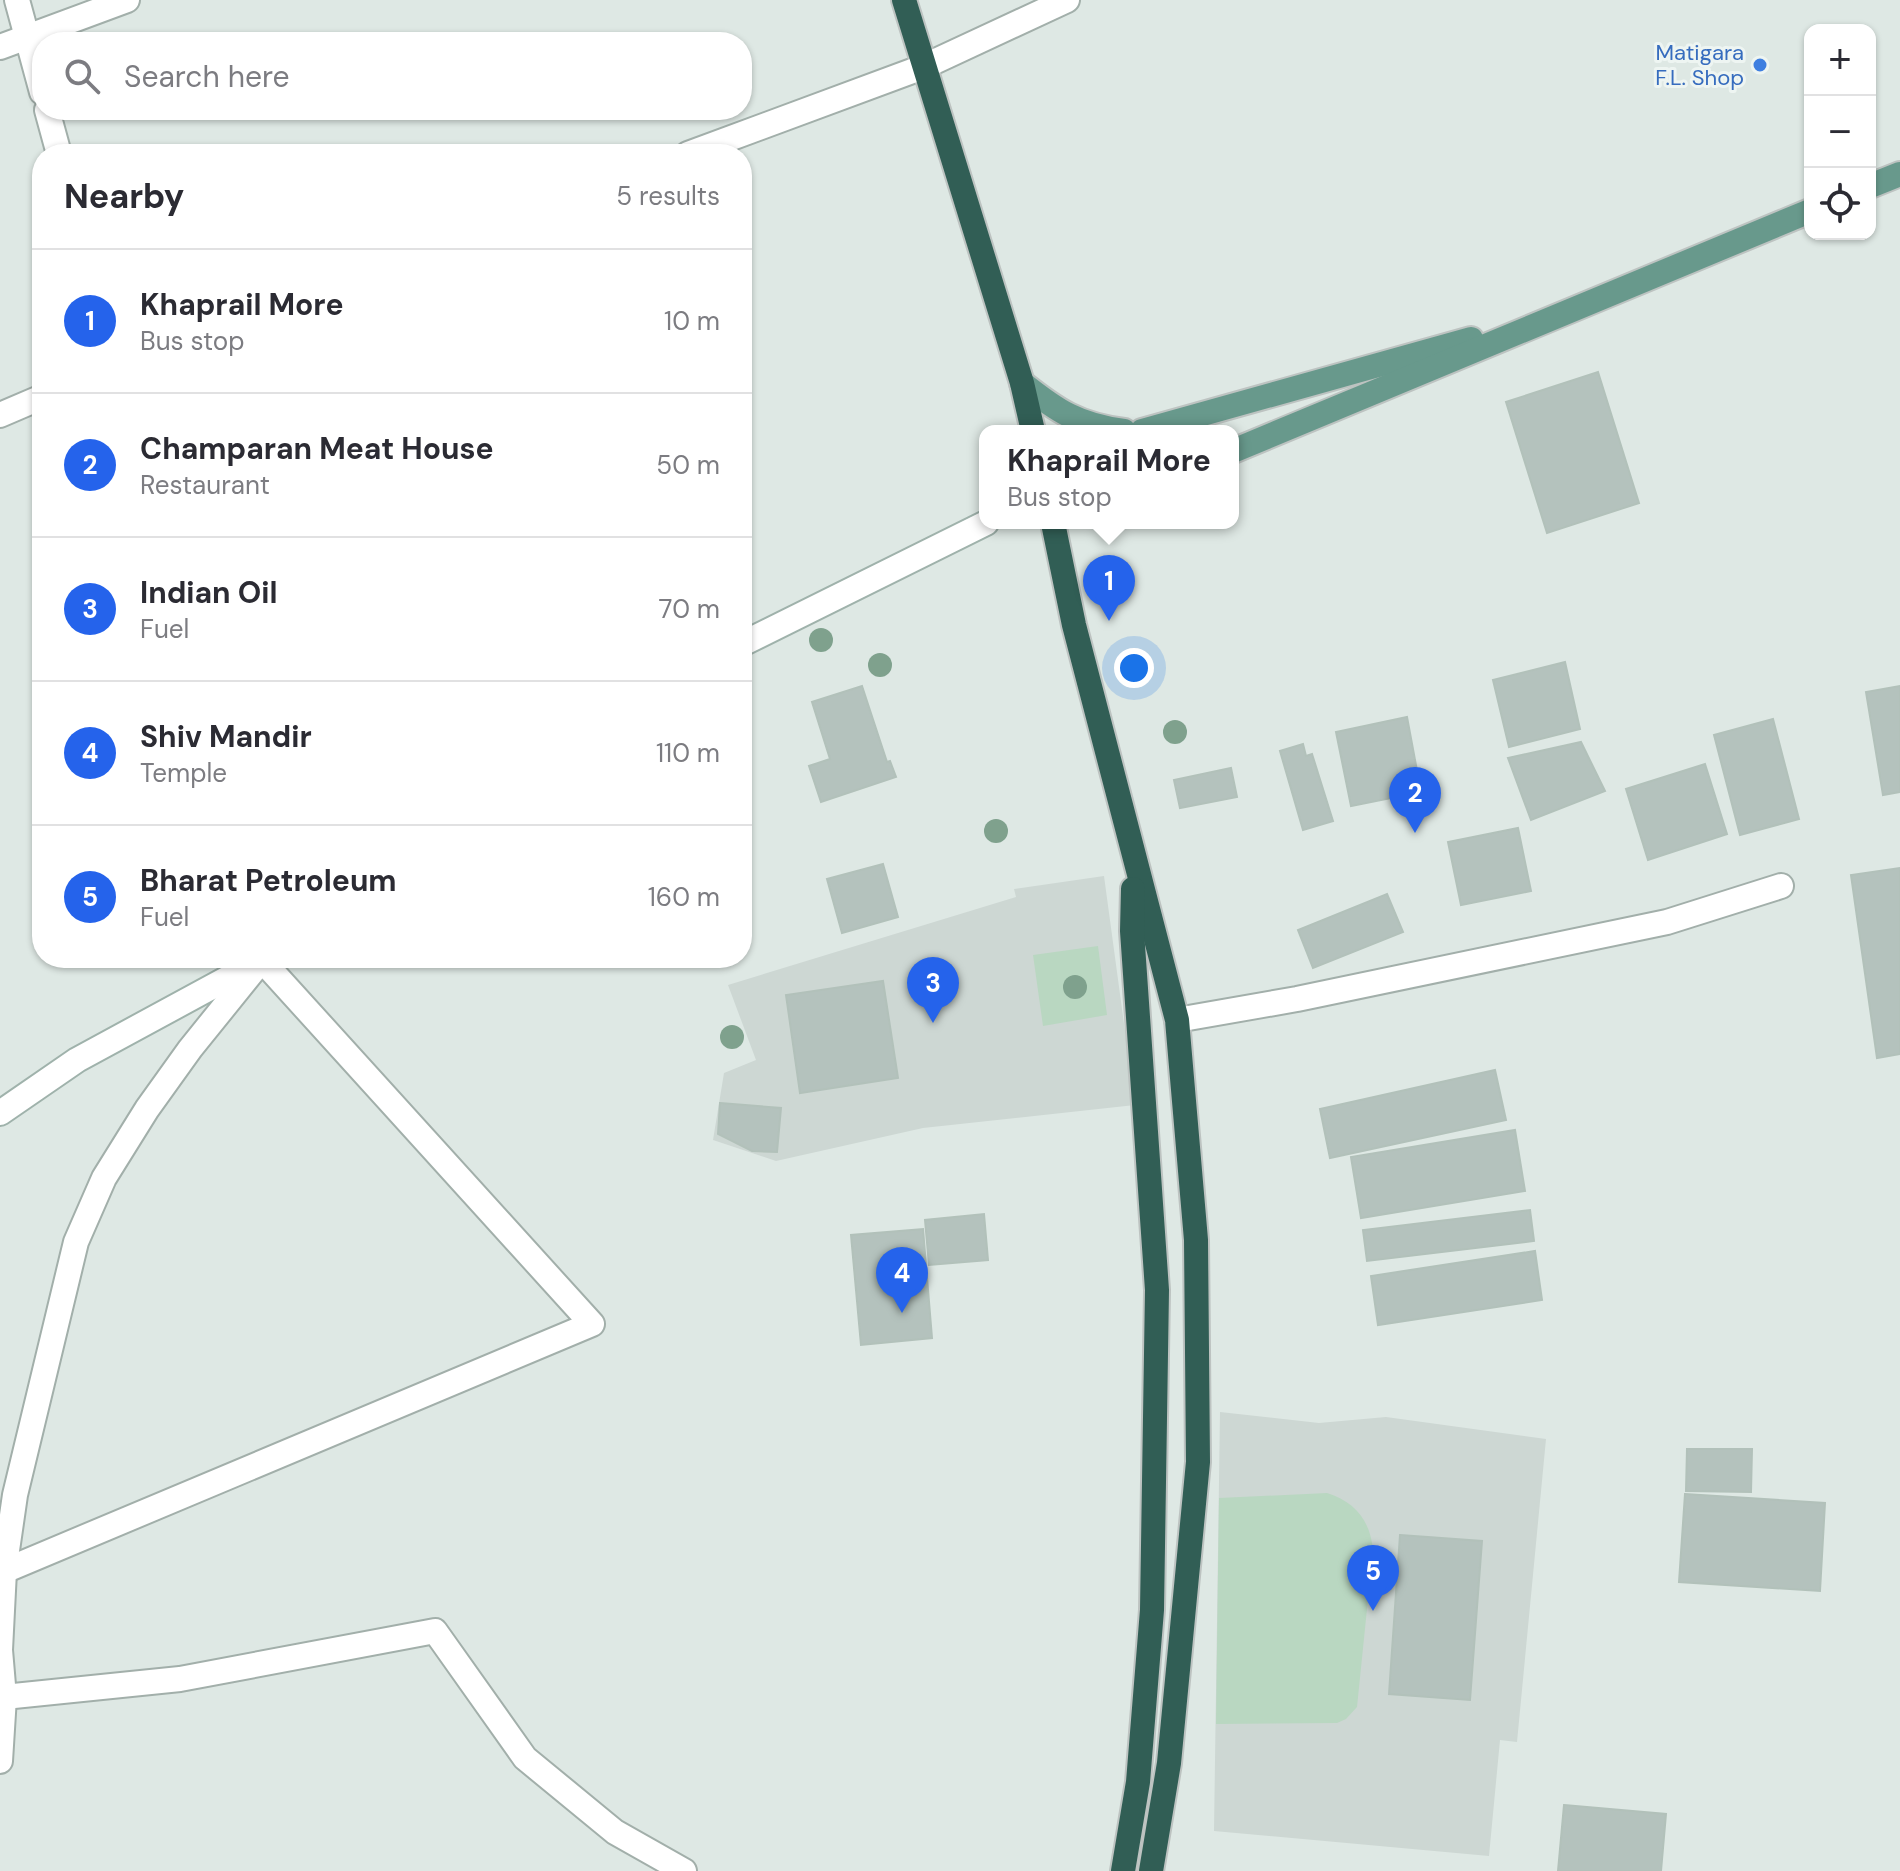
<!DOCTYPE html>
<html lang="en">
<head>
<meta charset="utf-8">
<style>
	body { margin:0; font-family:"DM Sans",sans-serif; background:#f2f2f3; color:#2b2b33 }
	.controls { position:absolute; right:24px; top:24px; display:grid; overflow:hidden; border-radius:16px; box-shadow:0 2px 6px #0004 }
	.controls button { width:72px; height:72px; display:grid; place-items:center; padding:0; border:0; border-bottom:2px solid #e1e1e2; background:#fff; color:#2b2b33; font:40px sans-serif }
	.you { position:absolute; left:1134px; top:668px; width:28px; height:28px; margin:-20px; border:6px solid #fff; border-radius:50%; background:#1a73e8; box-shadow:0 0 0 12px #1a73e833 }
	.badge { display:grid; place-items:center; width:52px; height:52px; border-radius:50%; background:#2563eb; color:#fff; font-size:26px; font-weight:700 }
	.pin { position:absolute; translate:-50% -66px; filter:drop-shadow(0 2px 4px #0008) }
	.pin::after { content:''; position:absolute; top:42px; width:28px; height:24px; background:inherit; clip-path:polygon(0 0,100% 0,50% 100%) }
	.popup { position:absolute; left:979px; top:425px; width:260px; height:104px; box-sizing:border-box; display:grid; place-content:center; border-radius:16px; background:#fff; filter:drop-shadow(0 2px 6px #0005); font-size:26px; white-space:nowrap; color:#7c7c81 }
	.popup b { font-size:30px; color:#2b2b33 }
	.popup::after { content:''; position:absolute; left:50%; top:100%; margin-left:-16px; border:16px solid transparent; border-top-color:#fff }
	.list { margin:0; padding:0; list-style:none }
	h2 { display:flex; justify-content:space-between; align-items:center; height:104px; margin:0; padding:0 32px; font-size:34px }
	h2 small { font-size:26px; font-weight:400; color:#7c7c81 }
	.list li { display:grid; grid-template-columns:52px 1fr auto; gap:24px; align-items:center; box-sizing:border-box; height:144px; padding:0 32px; border-top:2px solid #e1e1e2 }
	.list b { display:block; font-size:30px; white-space:nowrap }
	.list p { margin:0; font-size:26px; white-space:nowrap; color:#7c7c81 }
	.list em { font-size:26px; font-style:normal; color:#7c7c81 }
	.icon { flex:none; width:44px; height:44px; fill:none; stroke:currentColor; stroke-width:2; stroke-linecap:round; stroke-linejoin:round }
	.map { position:relative; flex:none; width:1900px; height:1871px; overflow:hidden }
	.search { position:absolute; background:#fff; box-shadow:0 2px 6px #0004; left:32px; top:32px; width:720px; height:88px; display:flex; align-items:center; gap:20px; box-sizing:border-box; padding:0 28px; border-radius:32px; color:#7c7c81; font-size:30px }
	.panel { position:absolute; background:#fff; box-shadow:0 2px 6px #0004; left:32px; top:144px; width:720px; height:824px; border-radius:32px }
	.map>svg:first-child { display:block }
	.built { fill:#cdd7d3 }
	.green { fill:#b9d7c1 }
	.building { fill:#b4c2bd; stroke:#b2c1ba; stroke-width:2 }
	.lines { fill:none; stroke-linecap:round; stroke-linejoin:round }
	.street-casing { stroke:#a2afaa; stroke-width:28 }
	.secondary-casing { stroke:#9fb2ab; stroke-width:28 }
	.primary-casing { stroke:#bdc3c1; stroke-width:28 }
	.highway-casing { stroke:#bdc3c1; stroke-width:28 }
	.street { stroke:#fff; stroke-width:24 }
	.secondary { stroke:#fff; stroke-width:24 }
	.primary { stroke:#68998c; stroke-width:24 }
	.highway { stroke:#315e55; stroke-width:24 }
	.tree { fill:#7fa18d }
	.shop-dot { fill:#3f7fe0; stroke:#eef5f2; stroke-width:3 }
	.labels { text-anchor:middle; stroke-width:6; stroke-linejoin:round; paint-order:stroke }
	.shop-label { font-size:22px; fill:#366cbe; stroke:#eef5f2; text-anchor:end }
</style>
</head>
<body>
<div class="map">
<svg width="1900" height="1871" viewBox="0 0 1900 1871">
	<rect width="100%" height="100%" fill="#dee8e4"/>
	<g class="built">
		<polygon points="1104,876 1135,1105 923,1128 776,1161 713,1140 724,1073 756,1060 728,985 1016,897 1014,889"/>
		<polygon points="1220,1412 1319,1423 1386,1417 1546,1439 1517,1742 1500,1740 1489,1856 1214,1831"/>
	</g>
	<g class="green">
		<polygon points="1098,946 1107,1015 1043,1026 1033,955"/>
		<path d="M1327 1493C1355 1502 1370 1520 1373 1550L1357 1707 1346 1719 1337 1723 1216 1724 1219 1498Z"/>
	</g>
	<g class="building">
		<polygon points="1598,372 1639,503 1547,533 1506,402"/>
		<polygon points="1565,662 1580,729 1509,747 1493,680"/>
		<polygon points="862,686 887,762 890,761 896,777 821,802 809,766 830,759 812,702"/>
		<polygon points="1900,686 1900,792 1883,795 1866,692"/>
		<polygon points="1407,717 1421,792 1351,806 1336,732"/>
		<polygon points="1773,719 1799,819 1740,835 1714,735"/>
		<polygon points="1581,742 1605,791 1531,820 1508,758"/>
		<polygon points="1303,744 1306,756 1312,754 1333,821 1303,830 1280,751"/>
		<polygon points="1705,764 1727,834 1648,860 1626,789"/>
		<polygon points="1231,768 1237,797 1180,808 1174,780"/>
		<polygon points="1518,828 1531,891 1461,905 1448,842"/>
		<polygon points="883,864 898,917 842,933 827,879"/>
		<polygon points="1900,868 1900,1054 1877,1058 1851,875"/>
		<polygon points="1387,894 1403,932 1313,968 1298,930"/>
		<polygon points="883,981 898,1078 800,1093 786,995"/>
		<polygon points="1495,1070 1506,1120 1330,1158 1320,1109"/>
		<polygon points="720,1103 781,1108 777,1152 752,1151 718,1134"/>
		<polygon points="1515,1130 1525,1191 1361,1218 1351,1157"/>
		<polygon points="1530,1210 1534,1241 1367,1261 1363,1230"/>
		<polygon points="984,1214 988,1260 929,1265 925,1220"/>
		<polygon points="923,1229 932,1338 861,1345 851,1235"/>
		<polygon points="1535,1251 1542,1300 1378,1325 1371,1276"/>
		<polygon points="1687,1449 1752,1449 1751,1492 1686,1491"/>
		<polygon points="1685,1494 1825,1503 1820,1591 1679,1582"/>
		<polygon points="1400,1535 1482,1541 1470,1700 1389,1694"/>
		<polygon points="1564,1805 1666,1814 1661,1871 1558,1871"/>
	</g>
	<g class="lines">
		<defs>
			<g id="street">
				<polyline points="17,0 42,92"/>
				<polyline points="0,47 127,0"/>
				<polyline points="47,110 59,154"/>
				<polyline points="688,154 923,67 1067,0"/>
				<polyline points="0,415 42,397"/>
				<polyline points="1177,1020 1297,999 1667,922 1781,886"/>
				<polyline points="4,1571 592,1324 260,958"/>
				<polyline points="4,1697 180,1679 435,1631 525,1758 615,1832 684,1871"/>
				<polyline points="0,1761 4,1697 0,1650 4,1571 15,1495 76,1242 104,1178 147,1109 190,1049 261,961"/>
			</g>
			<g id="secondary">
				<polyline points="742,644 986,523"/>
				<polyline points="0,1113 77,1060 265,958"/>
			</g>
			<g id="primary">
				<polyline points="1870,186 1900,174"/>
				<path d="M1022 383C1057 411 1078 425 1124 431"/>
				<polyline points="1142,431 1471,339"/>
				<polyline points="1233,451 1810,211"/>
			</g>
			<g id="highway">
				<polyline points="904,0 1022,383 1033,431"/>
				<polyline points="1053,523 1074,625 1177,1020 1196,1240 1198,1462 1169,1763 1151,1871"/>
				<polyline points="1123,1871 1138,1782 1152,1610 1157,1290 1132,931 1133,889"/>
			</g>
		</defs>
		<use href="#street" class="street-casing"/>
		<use href="#secondary" class="secondary-casing"/>
		<use href="#primary" class="primary-casing"/>
		<use href="#highway" class="highway-casing"/>
		<use href="#street" class="street"/>
		<use href="#secondary" class="secondary"/>
		<use href="#primary" class="primary"/>
		<use href="#highway" class="highway"/>
	</g>
	<g class="tree">
		<circle cx="821" cy="640" r="12"/>
		<circle cx="880" cy="665" r="12"/>
		<circle cx="1175" cy="732" r="12"/>
		<circle cx="996" cy="831" r="12"/>
		<circle cx="1075" cy="987" r="12"/>
		<circle cx="732" cy="1037" r="12"/>
	</g>
	<circle class="shop-dot" cx="1760" cy="65" r="8"/>
	<g class="labels">
		<g class="shop-label">
			<text x="1744" y="60">Matigara<tspan x="1744" dy="25">F.L. Shop</tspan></text>
		</g>
	</g>
</svg>
<div class="controls">
<button>+</button>
<button>−</button>
<button><svg class="icon" aria-label="locate" viewBox="0 0 24 24"><circle cx="12" cy="12" r="6"/><path d="M12 2v4M12 18v4M2 12h4M18 12h4"/></svg></button>
</div>
<div class="you"></div>
<div class="pin badge" style="left:1109px;top:621px">1</div>
<div class="popup"><b>Khaprail More</b>Bus stop</div>
<div class="pin badge" style="left:1415px;top:833px">2</div>
<div class="pin badge" style="left:933px;top:1023px">3</div>
<div class="pin badge" style="left:902px;top:1313px">4</div>
<div class="pin badge" style="left:1373px;top:1611px">5</div>
<div class="search"><svg class="icon" aria-label="search" viewBox="0 0 24 24"><circle cx="10" cy="10" r="6"/><path d="M15 15l6 6"/></svg>Search here</div>
<section class="panel">
<h2>Nearby<small>5 results</small></h2>
<ul class="list">
<li><span class="badge">1</span><div><b>Khaprail More</b><p>Bus stop</p></div><em>10 m</em></li>
<li><span class="badge">2</span><div><b>Champaran Meat House</b><p>Restaurant</p></div><em>50 m</em></li>
<li><span class="badge">3</span><div><b>Indian Oil</b><p>Fuel</p></div><em>70 m</em></li>
<li><span class="badge">4</span><div><b>Shiv Mandir</b><p>Temple</p></div><em>110 m</em></li>
<li><span class="badge">5</span><div><b>Bharat Petroleum</b><p>Fuel</p></div><em>160 m</em></li>
</ul>
</section>
</div>
</body>
</html>
